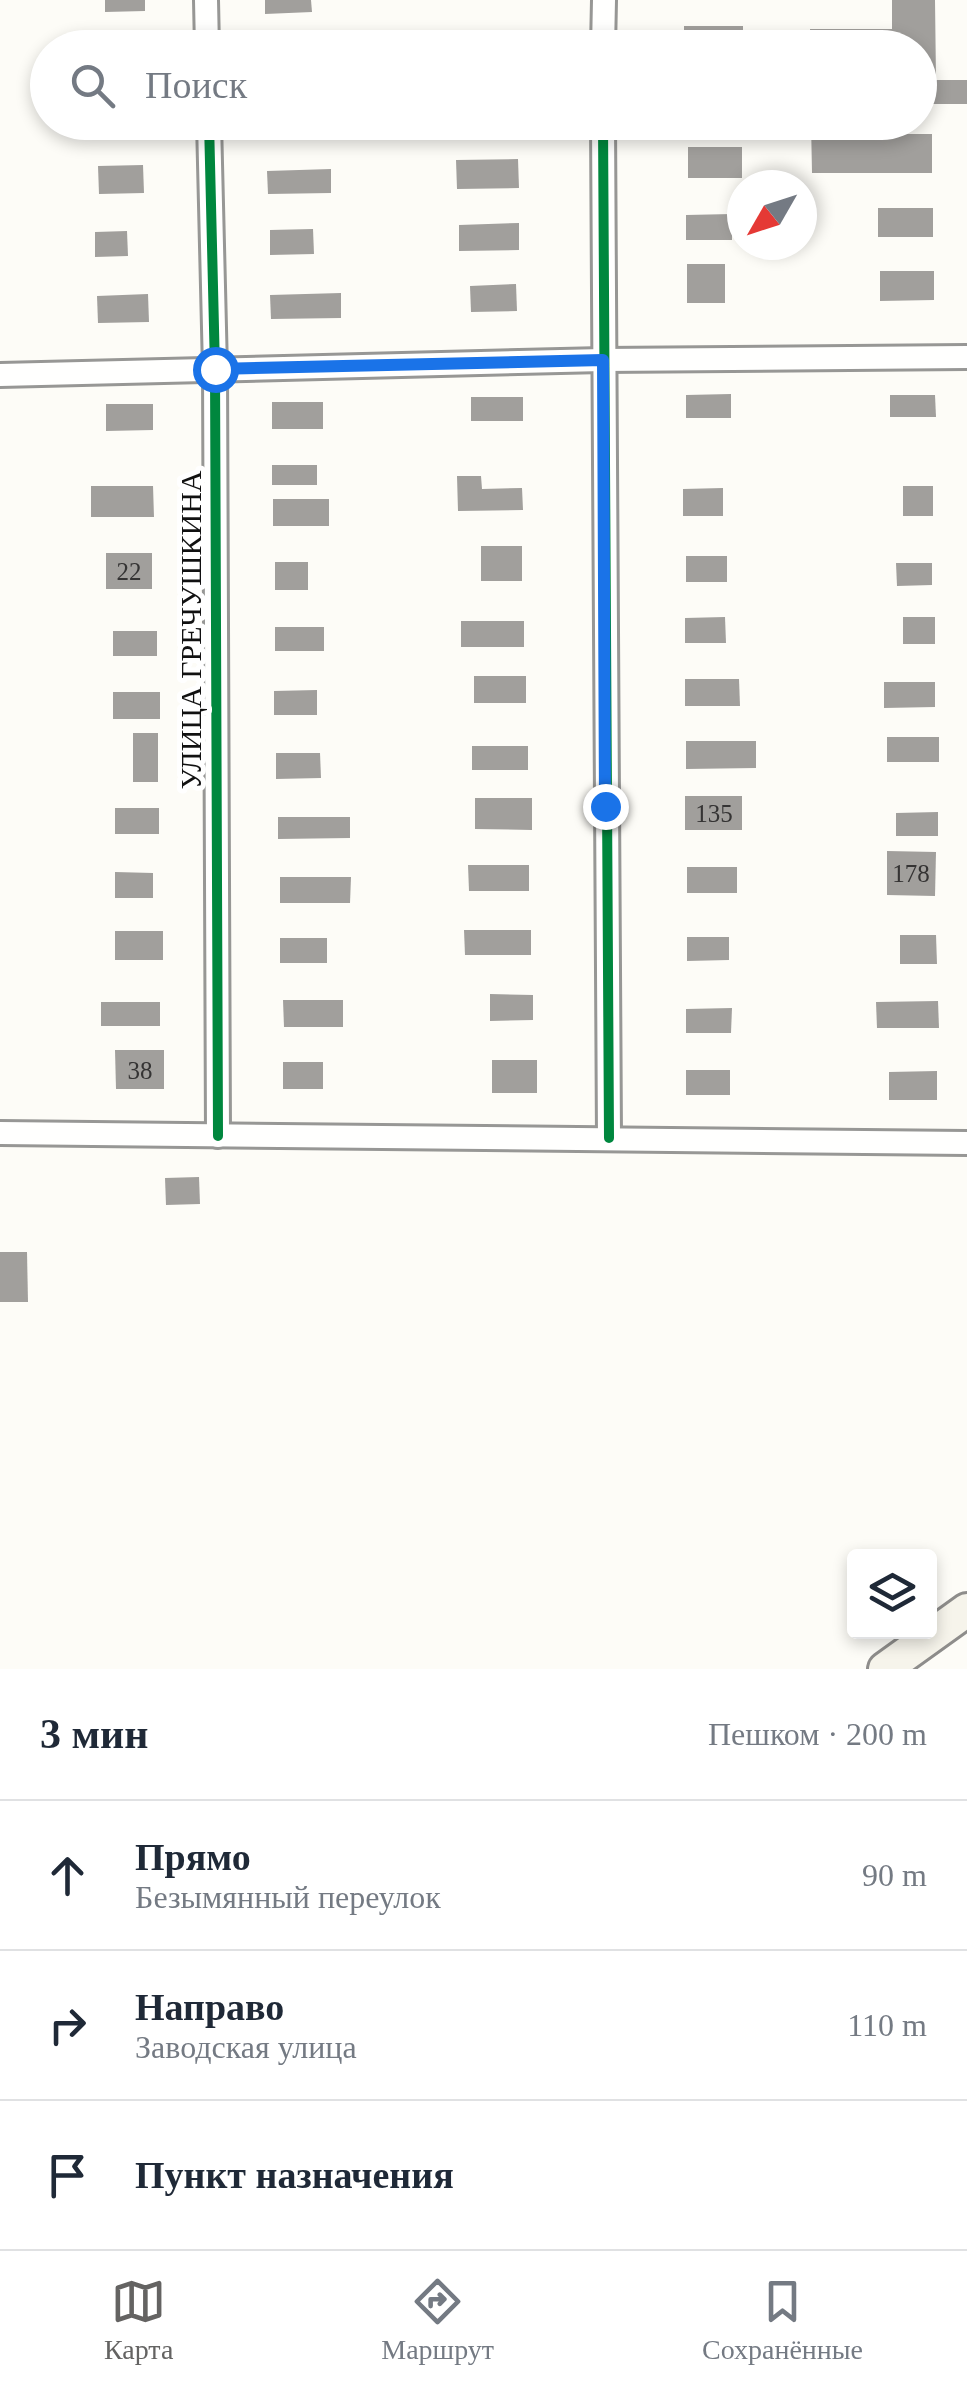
<!DOCTYPE html>
<html lang="ru">
<head>
<meta charset="utf-8">
<style>
	body { margin:0; font-family:Georgia,serif; background:#f6f6f7; color:#1f2937 }
	.controls { position:absolute; right:30px; bottom:30px; display:grid; overflow:hidden; border-radius:10px; box-shadow:0 5px 15px #0003 }
	.controls button { width:90px; height:90px; display:grid; place-items:center; padding:0; border:0; border-bottom:2px solid #e0e1e3; background:#fff; color:#1f2937; font:50px sans-serif }
	.compass { position:absolute; left:727px; top:170px; width:90px; height:90px; border-radius:50%; background:#fff; box-shadow:0 5px 15px #0003; rotate:231deg }
	.stop { position:absolute; width:30px; height:30px; margin:-22px; border:8px solid #1a73e8; border-radius:50%; background:#fff }
	.stop.end { background:#1a73e8; border-color:#fff; box-shadow:0 2px 10px #0008 }
	.list { margin:0; padding:0; list-style:none }
	h2 { display:flex; justify-content:space-between; align-items:center; height:130px; margin:0; padding:0 40px; font-size:42px }
	h2 small { font-size:32px; font-weight:400; color:#747a83 }
	.list li { display:grid; grid-template-columns:65px 1fr auto; gap:30px; align-items:center; box-sizing:border-box; height:150px; padding:0 40px; border-top:2px solid #e0e1e3 }
	.list b { display:block; font-size:38px; white-space:nowrap }
	.list p { margin:0; font-size:32px; white-space:nowrap; color:#747a83 }
	.list em { font-size:32px; font-style:normal; color:#747a83 }
	.icon { flex:none; width:55px; height:55px; fill:none; stroke:currentColor; stroke-width:2; stroke-linecap:round; stroke-linejoin:round }
	.map { position:relative; flex:none; width:967px; height:1669px; overflow:hidden }
	.search { position:absolute; background:#fff; box-shadow:0 5px 15px #0003; left:30px; right:30px; top:30px; height:110px; display:flex; align-items:center; gap:25px; box-sizing:border-box; padding:0 35px; border-radius:55px; color:#747a83; font-size:38px }
	.sheet { height:580px; background:#fff }
	nav { display:flex; justify-content:space-around; align-items:center; box-sizing:border-box; height:140px; border-top:2px solid #e0e1e3; background:#fff; font-size:28px; color:#747a83 }
	nav a { display:grid; justify-items:center; gap:5px }
	nav .on { color:#646362 }
	.map>svg:first-child { display:block }
	.building { fill:#a19f9c }
	.lines { fill:none; stroke-linecap:round; stroke-linejoin:round }
	.street-casing { stroke:#979795; stroke-width:28 }
	.secondary-casing { stroke:#8e8d8b; stroke-width:38 }
	.street { stroke:#fffffe; stroke-width:22 }
	.secondary { stroke:#f6f4eb; stroke-width:32 }
	.cycleway-casing { stroke:#fff; stroke-width:16 }
	.cycleway { stroke:#00873e; stroke-width:10 }
	.route { stroke:#1a73e8; stroke-width:12 }
	.labels { text-anchor:middle; stroke-width:10; stroke-linejoin:round; paint-order:stroke }
	.number-label { font-size:25px; fill:#353434 }
	.street-label { font-size:30px; fill:#111; stroke:#fff }
</style>
</head>
<body>
<div class="map">
<svg width="967" height="1669" viewBox="0 0 967 1669">
	<rect width="100%" height="100%" fill="#fdfcf7"/>
	<g class="building">
		<polygon points="105,0 145,0 145,11 105,12"/>
		<polygon points="265,0 311,0 312,12 265,14"/>
		<polygon points="892,0 935,0 936,80 967,80 967,104 920,104 920,48 811,48 810,29 892,29"/>
		<rect x="684" y="26" width="59" height="22"/>
		<polygon points="516,37 516,48 455,48 455,38"/>
		<polygon points="141,40 141,48 92,48 92,41"/>
		<polygon points="99,122 142,122 142,135 100,136"/>
		<polygon points="266,122 324,122 324,130 267,132"/>
		<polygon points="811,122 856,122 856,134 932,134 932,173 812,173"/>
		<rect x="688" y="147" width="54" height="31"/>
		<polygon points="518,159 519,188 457,189 456,160"/>
		<polygon points="143,165 144,193 99,194 98,166"/>
		<polygon points="331,169 331,193 268,194 267,171"/>
		<rect x="878" y="208" width="55" height="29"/>
		<polygon points="732,214 732,240 686,240 686,215"/>
		<polygon points="519,223 519,250 459,251 459,225"/>
		<polygon points="313,229 314,254 270,255 270,230"/>
		<polygon points="127,231 128,256 95,257 95,232"/>
		<rect x="687" y="264" width="38" height="39"/>
		<polygon points="880,271 934,271 934,300 880,301"/>
		<polygon points="516,284 517,311 471,312 470,286"/>
		<polygon points="341,293 341,318 271,319 270,295"/>
		<polygon points="148,294 149,322 98,323 97,296"/>
		<polygon points="731,394 731,418 686,418 686,395"/>
		<polygon points="890,395 935,395 936,417 890,417"/>
		<rect x="471" y="397" width="52" height="24"/>
		<rect x="272" y="402" width="51" height="27"/>
		<polygon points="106,404 153,404 153,430 106,431"/>
		<rect x="272" y="465" width="45" height="20"/>
		<polygon points="457,476 481,476 482,489 522,488 523,510 458,511"/>
		<polygon points="91,486 153,486 154,517 91,517"/>
		<rect x="903" y="486" width="30" height="30"/>
		<polygon points="723,488 723,516 683,516 683,489"/>
		<rect x="273" y="499" width="56" height="27"/>
		<rect x="481" y="546" width="41" height="35"/>
		<rect x="106" y="553" width="46" height="36"/>
		<rect x="686" y="556" width="41" height="26"/>
		<rect x="275" y="562" width="33" height="28"/>
		<polygon points="896,563 932,563 932,585 897,586"/>
		<polygon points="725,617 726,643 685,643 685,618"/>
		<rect x="903" y="617" width="32" height="27"/>
		<rect x="461" y="621" width="63" height="26"/>
		<rect x="275" y="627" width="49" height="24"/>
		<rect x="113" y="631" width="44" height="25"/>
		<rect x="474" y="676" width="52" height="27"/>
		<polygon points="685,679 739,679 740,706 685,706"/>
		<polygon points="884,682 935,682 935,707 884,708"/>
		<polygon points="317,690 317,715 274,715 274,691"/>
		<rect x="113" y="692" width="47" height="27"/>
		<rect x="133" y="733" width="25" height="49"/>
		<rect x="887" y="737" width="52" height="25"/>
		<polygon points="686,741 756,741 756,768 686,769"/>
		<rect x="472" y="746" width="56" height="24"/>
		<polygon points="276,753 320,753 321,778 276,779"/>
		<rect x="685" y="796" width="57" height="34"/>
		<polygon points="475,798 532,798 532,830 475,829"/>
		<rect x="115" y="808" width="44" height="26"/>
		<polygon points="938,812 938,836 896,836 896,813"/>
		<polygon points="278,817 350,817 350,838 278,839"/>
		<polygon points="887,851 936,852 935,896 887,895"/>
		<polygon points="468,865 529,865 529,891 469,891"/>
		<rect x="687" y="867" width="50" height="26"/>
		<polygon points="115,872 153,873 153,898 115,898"/>
		<polygon points="280,877 351,877 350,903 280,903"/>
		<polygon points="464,930 531,930 531,955 465,955"/>
		<rect x="115" y="931" width="48" height="29"/>
		<polygon points="900,935 936,935 937,964 900,964"/>
		<polygon points="687,937 729,937 729,960 687,961"/>
		<rect x="280" y="938" width="47" height="25"/>
		<polygon points="490,994 533,995 533,1020 490,1021"/>
		<polygon points="283,1000 343,1000 343,1027 284,1027"/>
		<polygon points="938,1001 939,1028 877,1028 876,1002"/>
		<rect x="101" y="1002" width="59" height="24"/>
		<polygon points="732,1008 731,1033 686,1033 686,1009"/>
		<polygon points="115,1050 164,1050 164,1089 116,1089"/>
		<rect x="492" y="1060" width="45" height="33"/>
		<rect x="283" y="1062" width="40" height="27"/>
		<rect x="686" y="1070" width="44" height="25"/>
		<polygon points="937,1071 937,1100 889,1100 889,1072"/>
		<polygon points="199,1177 200,1204 166,1205 165,1178"/>
		<polygon points="0,1252 27,1252 28,1302 0,1302"/>
	</g>
	<g class="lines">
		<defs>
			<g id="street">
				<polyline points="206,0 207,48"/>
				<polyline points="603,48 604,0"/>
				<polyline points="209,122 215,369 218,1136"/>
				<polyline points="603,122 609,1138"/>
				<polyline points="0,375 603,360 967,357"/>
				<polyline points="0,1133 967,1143"/>
			</g>
			<polyline id="secondary" points="885,1669 967,1610"/>
		</defs>
		<use href="#street" class="street-casing"/>
		<use href="#secondary" class="secondary-casing"/>
		<use href="#street" class="street"/>
		<use href="#secondary" class="secondary"/>
		<defs>
			<g id="cycleway">
				<polyline points="209,122 215,369 218,1136"/>
				<polyline points="603,122 609,1138"/>
			</g>
		</defs>
		<use href="#cycleway" class="cycleway-casing"/>
		<use href="#cycleway" class="cycleway"/>
	</g>
	<g class="lines">
		<polyline class="route" points="215,369 603,360 605,806"/>
	</g>
	<g class="labels">
		<g class="number-label">
			<text x="129" y="580">22</text>
			<text x="714" y="822">135</text>
			<text x="911" y="882">178</text>
			<text x="140" y="1079">38</text>
		</g>
		<g class="street-label">
			<text transform="translate(191 630) rotate(-90)" y="10">УЛИЦА ГРЕЧУШКИНА</text>
		</g>
	</g>
</svg>
<div class="controls">
<button><svg class="icon" aria-label="layers" viewBox="0 0 24 24"><path d="M12 4l9 5-9 5-9-5zM3 14l9 5 9-5"/></svg></button>
</div>
<svg class="compass" viewBox="-18 -18 36 36"><path d="M0-13l5 13h-10z" fill="#e53935"/><path d="M0 13l5-13h-10z" fill="#747a83"/></svg>
<div class="stop" style="left:215px;top:369px"></div>
<div class="stop end" style="left:605px;top:806px"></div>
<div class="search"><svg class="icon" aria-label="search" viewBox="0 0 24 24"><circle cx="10" cy="10" r="6"/><path d="M15 15l6 6"/></svg>Поиск</div>
</div>
<section class="sheet">
<h2>3 мин<small>Пешком · 200 m</small></h2>
<ul class="list">
<li><svg class="icon" aria-label="ahead" viewBox="0 0 24 24"><path d="M12 20V5M6 11l6-6 6 6"/></svg><div><b>Прямо</b><p>Безымянный переулок</p></div><em>90 m</em></li>
<li><svg class="icon" aria-label="right" viewBox="0 0 24 24"><path d="M7 20v-9h11M14 6l5 5-5 5"/></svg><div><b>Направо</b><p>Заводская улица</p></div><em>110 m</em></li>
<li><svg class="icon" aria-label="arrive" viewBox="0 0 24 24"><path d="M6 21V4h12l-3 4 3 4H6"/></svg><div><b>Пункт назначения</b></div></li>
</ul>
</section>
<nav>
<a class="on"><svg class="icon" aria-label="map" viewBox="0 0 24 24"><path d="M3 6l6-2 6 2 6-2v14l-6 2-6-2-6 2zM9 4v14M15 6v14"/></svg>Карта</a>
<a><svg class="icon" aria-label="directions" viewBox="0 0 24 24"><path d="M12 3l9 9-9 9-9-9zM9 14v-3h6M13 9l2 2-2 2"/></svg>Маршрут</a>
<a><svg class="icon" aria-label="saved" viewBox="0 0 24 24"><path d="M7 4h10v16l-5-4-5 4z"/></svg>Сохранённые</a>
</nav>
</body>
</html>
